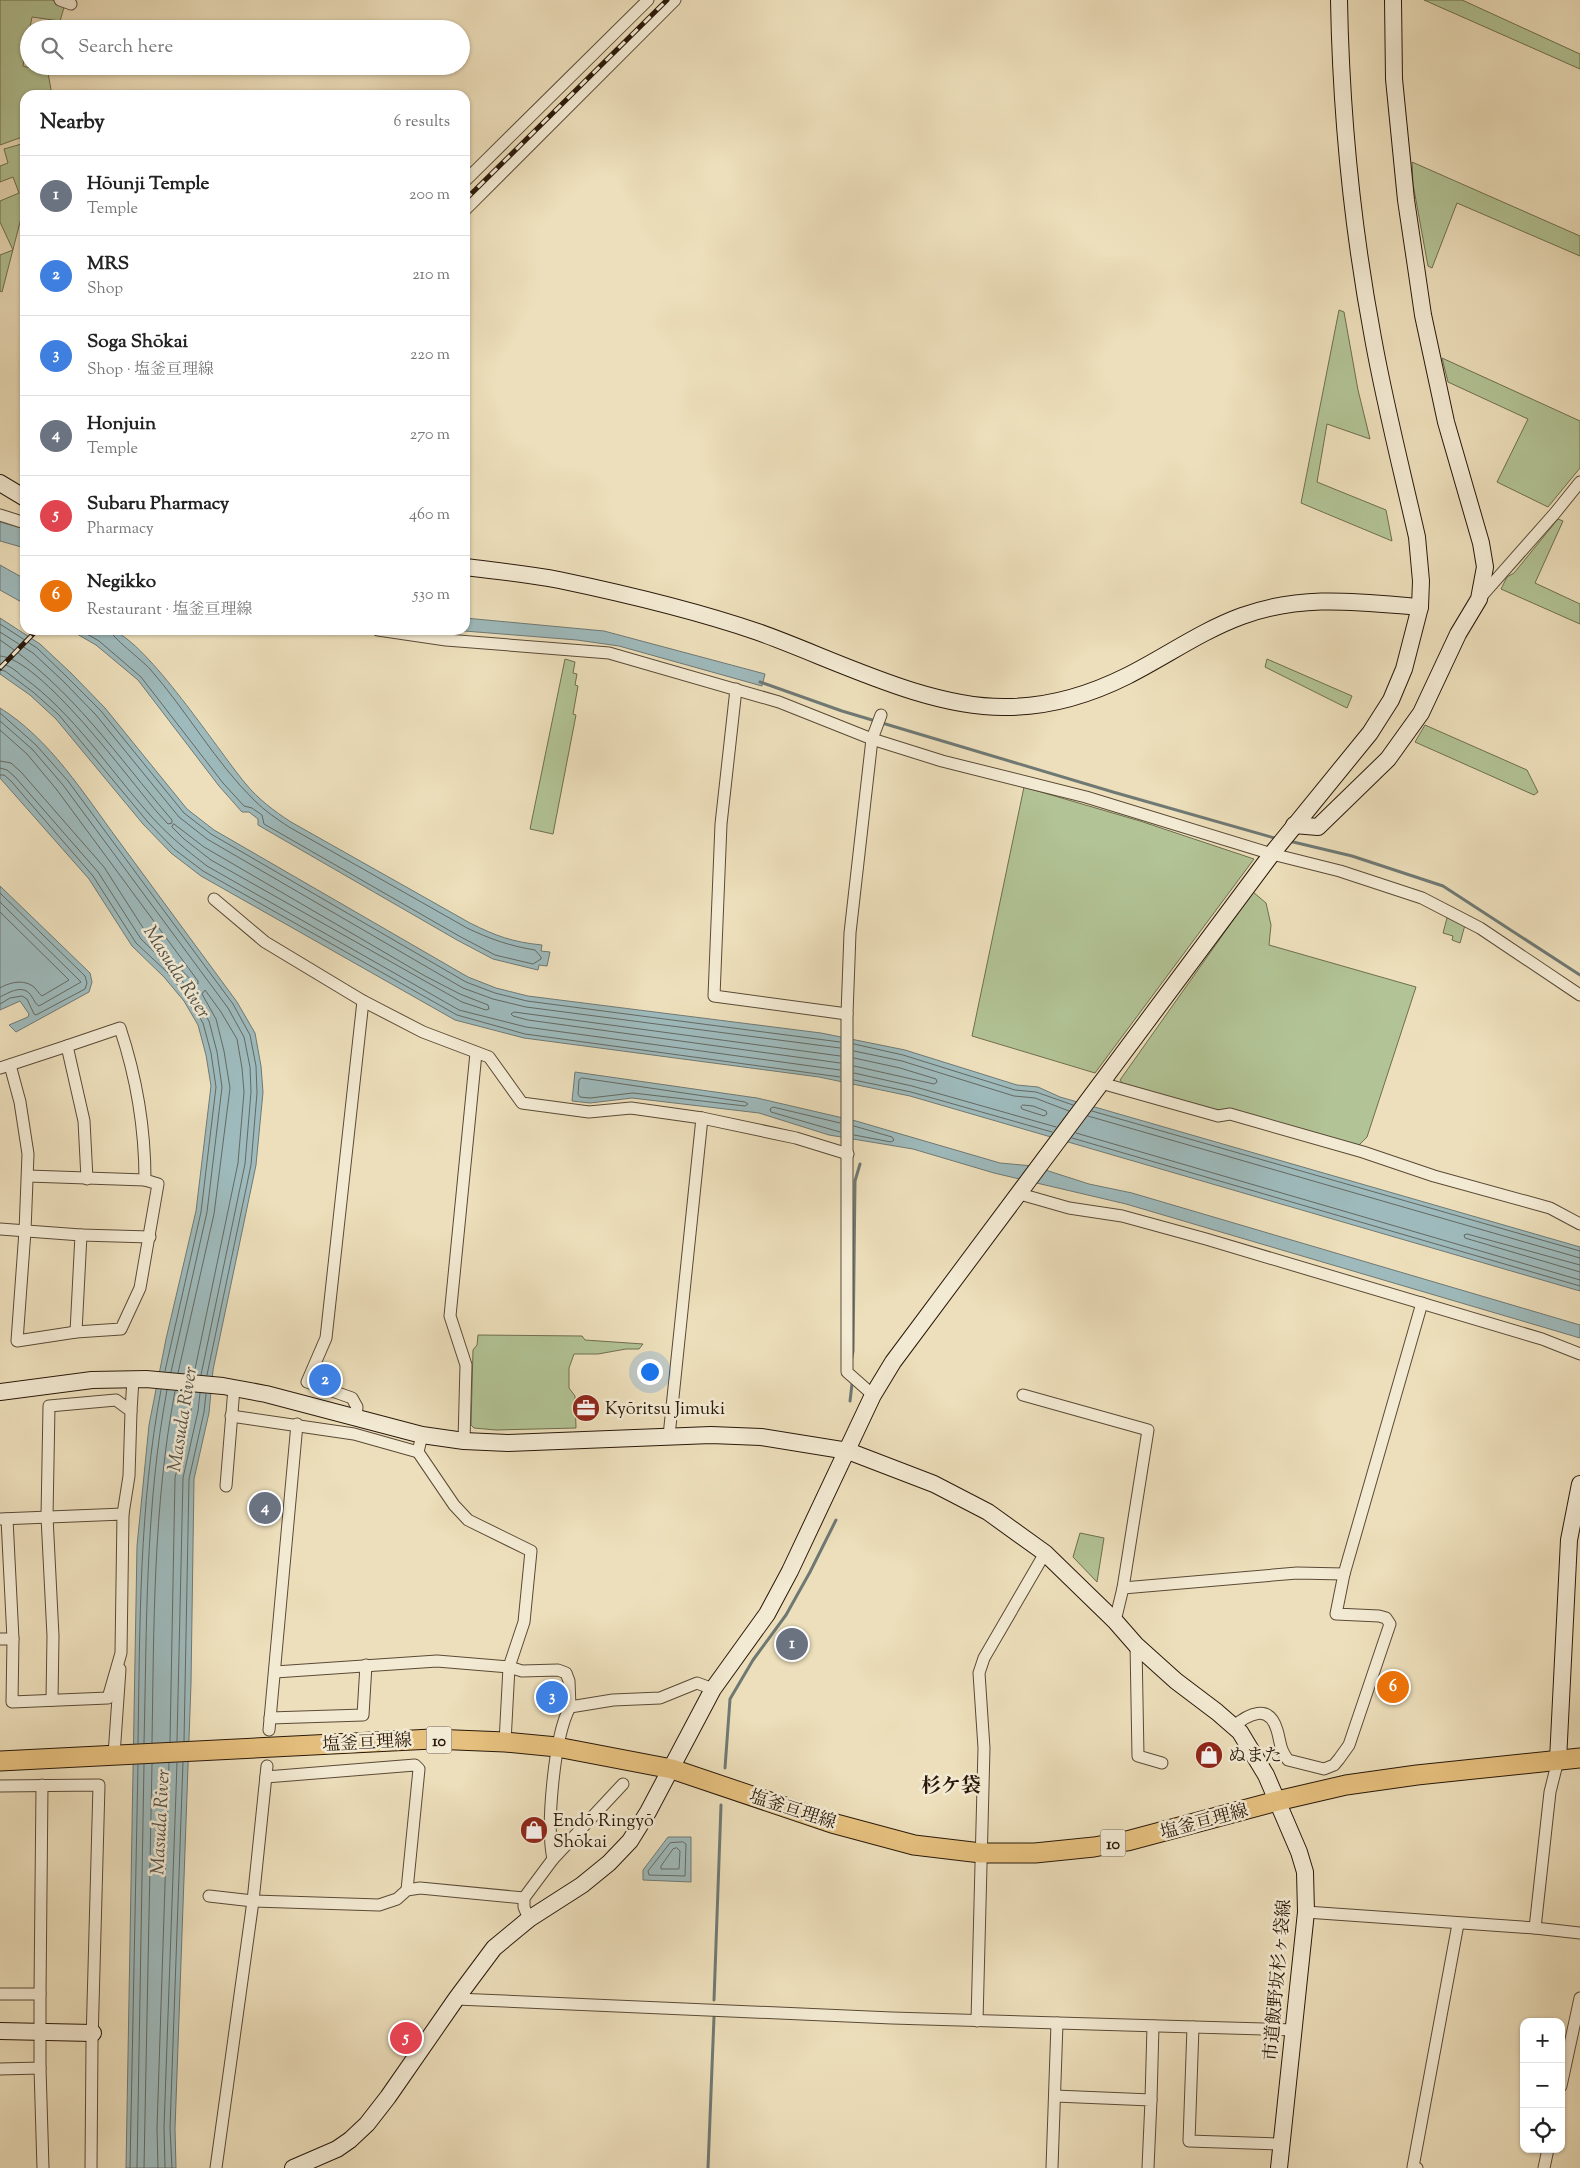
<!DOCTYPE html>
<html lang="en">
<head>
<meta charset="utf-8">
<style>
	body { margin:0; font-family:"Sorts Mill Goudy","Noto Serif JP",serif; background:#f6f6f6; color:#222 }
	.controls { position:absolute; right:15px; bottom:15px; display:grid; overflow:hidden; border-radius:10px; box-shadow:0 1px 4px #0004 }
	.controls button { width:45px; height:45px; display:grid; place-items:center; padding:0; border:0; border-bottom:1px solid #e0e0e0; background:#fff; color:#222; font:25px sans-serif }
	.you { position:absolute; left:649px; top:1371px; width:18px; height:18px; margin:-12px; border:4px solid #fff; border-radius:50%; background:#1a73e8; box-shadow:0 0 0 8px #1a73e833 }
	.badge { display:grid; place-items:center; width:32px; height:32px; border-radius:50%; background:#8f2418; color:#fff; font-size:16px; font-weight:700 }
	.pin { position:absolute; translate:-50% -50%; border:2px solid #fff; box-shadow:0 1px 5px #0006 }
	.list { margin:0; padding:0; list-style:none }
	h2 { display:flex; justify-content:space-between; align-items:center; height:65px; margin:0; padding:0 20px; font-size:21px }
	h2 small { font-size:16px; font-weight:400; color:#767676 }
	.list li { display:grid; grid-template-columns:32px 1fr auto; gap:15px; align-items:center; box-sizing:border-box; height:80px; padding:0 20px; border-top:1px solid #e0e0e0 }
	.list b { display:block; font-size:19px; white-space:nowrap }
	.list p { margin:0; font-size:16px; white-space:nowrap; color:#767676 }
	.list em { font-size:16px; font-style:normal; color:#767676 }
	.icon { flex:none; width:28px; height:28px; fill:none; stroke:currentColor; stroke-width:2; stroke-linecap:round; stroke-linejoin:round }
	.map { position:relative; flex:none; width:1580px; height:2168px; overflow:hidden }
	.search { position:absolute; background:#fff; box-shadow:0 1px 4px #0004; left:20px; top:20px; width:450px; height:55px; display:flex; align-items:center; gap:12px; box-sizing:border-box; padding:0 18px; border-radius:28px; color:#767676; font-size:19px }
	.panel { position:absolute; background:#fff; box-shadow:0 1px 4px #0004; left:20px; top:90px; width:450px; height:545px; border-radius:15px }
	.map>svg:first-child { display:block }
	.green { fill:#b2c395; stroke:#6e6e4f }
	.water { fill:#9ebabc; stroke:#6f7974 }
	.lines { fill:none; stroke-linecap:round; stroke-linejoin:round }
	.shore { stroke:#646962; stroke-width:1 }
	.stream { stroke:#6f7974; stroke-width:3 }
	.street-casing { stroke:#5a4a36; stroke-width:13 }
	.secondary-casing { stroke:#291809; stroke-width:18 }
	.primary-casing { stroke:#291809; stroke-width:21 }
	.street { stroke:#f3ead3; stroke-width:11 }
	.secondary { stroke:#f3ead3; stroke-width:16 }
	.primary { stroke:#e6c07e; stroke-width:19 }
	.rail-casing { stroke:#291809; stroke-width:5 }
	.rail { stroke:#f3ead3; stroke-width:3; stroke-dasharray:9; stroke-linecap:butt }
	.labels { text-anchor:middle; stroke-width:5; stroke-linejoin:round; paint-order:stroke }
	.shield { fill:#f3ead3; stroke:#665746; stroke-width:1 }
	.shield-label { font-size:16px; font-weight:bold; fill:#291809 }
	.poi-label { font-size:18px; fill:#291809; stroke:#f3ead3; text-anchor:start }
	.street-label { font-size:18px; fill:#291809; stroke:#f3ead3 }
	.water-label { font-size:19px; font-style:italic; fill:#525148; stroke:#f3ead3 }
	.quarter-label { font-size:20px; font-weight:bold; fill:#291809; stroke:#f3ead3 }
</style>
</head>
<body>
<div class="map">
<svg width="1580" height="2168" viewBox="0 0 1580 2168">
	<rect width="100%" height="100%" fill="#eddfbb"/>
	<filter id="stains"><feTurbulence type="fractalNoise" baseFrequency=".004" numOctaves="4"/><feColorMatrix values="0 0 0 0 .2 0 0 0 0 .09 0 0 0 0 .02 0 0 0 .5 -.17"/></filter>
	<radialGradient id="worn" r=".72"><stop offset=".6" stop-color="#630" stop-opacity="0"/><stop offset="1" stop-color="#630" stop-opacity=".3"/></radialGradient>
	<g class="green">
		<polygon points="0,0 52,0 65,4 60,21 32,17 23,66 48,73 52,95 25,95 25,136 0,145"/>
		<polygon points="1424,0 1462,0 1580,54 1580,69"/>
		<polygon points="25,143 25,203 2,292 0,291 0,255 13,250 0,222 0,201 19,193 13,177 0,182 0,166 8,163 4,149"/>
		<polygon points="1412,162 1580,236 1580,256 1457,203 1432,268 1428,266 1413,184"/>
		<polygon points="1339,310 1344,312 1358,390 1370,439 1327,424 1317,482 1386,510 1392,541 1301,503"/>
		<polygon points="1442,358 1580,421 1580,468 1548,507 1497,482 1528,419 1448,382"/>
		<polygon points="1558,519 1563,521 1535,583 1580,604 1580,624 1501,589 1507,577 1514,573"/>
		<polygon points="565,659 575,662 573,673 577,674 575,685 578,686 573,714 576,715 553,834 530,829"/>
		<polygon points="1267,659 1352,696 1347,708 1265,667"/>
		<polygon points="1425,725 1527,770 1538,792 1534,795 1415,742"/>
		<polygon points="1024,787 1140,821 1254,859 1095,1073 972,1036"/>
		<polygon points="1253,892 1266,903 1271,925 1269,945 1416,987 1367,1137 1359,1145 1224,1112 1123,1084 1120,1080"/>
		<polygon points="1452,916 1465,925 1460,943 1452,940 1453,936 1443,933 1447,918"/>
		<polygon points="478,1335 582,1336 585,1340 643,1344 639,1349 626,1349 598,1354 574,1354 569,1368 569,1388 575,1396 576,1428 496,1430 474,1428 471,1425 473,1350 477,1345"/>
		<polygon points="1080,1533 1104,1538 1097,1582 1073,1557"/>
	</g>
	<g class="water">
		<polygon points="0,522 25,529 25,548 0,541"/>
		<polygon points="0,565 25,579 25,604 0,590"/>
		<polygon points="0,618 40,644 71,673 105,708 187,809 214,830 468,977 496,988 528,996 821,1033 905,1050 1017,1085 1038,1087 1060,1097 1580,1247 1580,1291 910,1096 819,1077 524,1038 455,1020 201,876 171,853 143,824 56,719 30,695 0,674"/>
		<polygon points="465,618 604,631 765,674 762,686 619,646 577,640 452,630 465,630"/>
		<path d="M70 630C81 630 103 627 112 630 148 643 217 749 245 783 258 799 274 811 291 822L470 923C496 936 512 942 542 945L541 951 550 952 547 966 539 965 538 970 493 959 457 940 258 825V819L249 812H242L219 786 138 680 96 645Z"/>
		<path d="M0 708C50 739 84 794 118 840 158 894 197 948 237 1002L255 1033 261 1066 263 1092 256 1165 213 1370 209 1413 194 1479 191 1683 175 2129 176 2168H126L137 1546 149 1425 166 1339 196 1211 211 1086 206 1055 198 1025 184 1001 164 977 132 946 89 879 0 778Z"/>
		<polygon points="0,886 90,973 92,982 89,992 16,1032 9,1025 28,1017 29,1014 20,1001 0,1010"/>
		<polygon points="575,1072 757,1098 856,1121 1000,1163 1033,1166 1089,1184 1132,1193 1580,1325 1580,1338 1126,1204 994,1173 913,1149 829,1135 759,1113 632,1098 590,1103 572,1101"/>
		<polygon points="668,1837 691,1837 691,1882 643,1880 643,1870"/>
	</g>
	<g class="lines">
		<g class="shore">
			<polyline points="0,624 37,648 67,677 101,711 184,813 211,834 466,982 495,993 527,1001 840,1042"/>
			<path d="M80 630 99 641 141 677 223 783 244 806 252 808 262 815 264 824 459 936 495 955 533 964 541 959V957L535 950C510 946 490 939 467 928L289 827C277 819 265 811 255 801 215 762 187 711 150 669 143 661 110 636 110 630"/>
			<polyline points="0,632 33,653 63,681 96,715 179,817 207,839 463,988 493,999 526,1007 840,1048"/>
			<path d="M0 640C73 689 116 755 172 820V823L168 824 157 812C129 779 40 658 0 656"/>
			<path d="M0 664C9 664 16 671 23 677 74 714 108 768 150 815 167 834 186 850 207 866L459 1010 526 1027 840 1070"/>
			<polyline points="0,670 5,671 33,692 59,715 147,821 174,849 203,871 457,1015 525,1034 840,1077"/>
			<polyline points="0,713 36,745 68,781 233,1004 250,1035 256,1066 257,1093 251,1165 207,1375"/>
			<polyline points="0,721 32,749 63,785 228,1008 244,1037 250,1067 251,1092 245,1164 201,1375"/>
			<polyline points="0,730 27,754 57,790 198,981 198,984 195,984 147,934 104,867 21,772 11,763 0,761"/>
			<polyline points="0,768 7,770 15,777 98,872 141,939 172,969 193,994 209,1021 217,1052 222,1087 207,1212 171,1372"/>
			<polyline points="0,775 4,775 11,781 93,876 136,943 168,973 188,998 203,1023 211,1053 216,1087 201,1212 165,1371"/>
			<polygon points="174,824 204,847 425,976 460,994 488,1005 489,1009 486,1010 462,1002 211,860 184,839 172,827"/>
			<polyline points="0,893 85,976 87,983 85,989 36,1015 34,1014 27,999 22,996 10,998 0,1004"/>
			<path d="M0 902 81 982 39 1006C35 1004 35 1001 32 997 24 983 10 992 0 997"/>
			<path d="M0 912 69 980 42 996C39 994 37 990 34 987 24 979 10 982 0 988"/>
			<polyline points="854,1044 903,1055 1015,1090 1036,1092 1073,1105"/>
			<polyline points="854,1051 902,1061 1014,1096 1035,1098 1069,1111"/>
			<polyline points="840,1056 514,1012 511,1014 513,1016 528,1020 840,1063"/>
			<polyline points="854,1058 900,1068 936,1079 937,1082 934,1084 854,1066"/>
			<polyline points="854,1073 912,1086 1056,1127"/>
			<polygon points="582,1078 745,1102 748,1104 745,1106 633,1093 590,1098 580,1097 578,1094 579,1080"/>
			<polyline points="854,1080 911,1092 1052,1132"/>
			<polygon points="1023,1105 1033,1106 1046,1111 1047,1114 1044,1116 1022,1109 1021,1107"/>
			<polyline points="1092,1111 1580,1251"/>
			<polyline points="1088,1116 1580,1258"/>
			<polyline points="840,1123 773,1107 770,1109 771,1112 840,1132"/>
			<polyline points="854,1126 892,1137 894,1140 891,1142 854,1135"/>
			<polyline points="1076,1133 1580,1280"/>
			<polyline points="1072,1138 1580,1286"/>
			<polyline points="1580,1265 1467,1234 1464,1235 1465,1238 1580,1272"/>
			<polyline points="178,1373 214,1214 230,1088 224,1051 216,1019 202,994 205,990 221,1012 237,1039 242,1068 244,1092 238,1163 194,1374"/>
			<polyline points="177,1741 183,1478 198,1411 200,1393"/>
			<polyline points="184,1741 189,1479 204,1412 206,1394"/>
			<polyline points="170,1742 175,1478 191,1410 192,1393"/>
			<path d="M138 1743C140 1625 139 1506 161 1390"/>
			<path d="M144 1743C147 1625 145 1507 167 1390"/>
			<path d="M152 1743C154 1625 153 1507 175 1391"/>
			<polygon points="683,1842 686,1844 685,1876 649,1875 648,1871 670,1843"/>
			<polygon points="677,1848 680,1851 679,1869 661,1869 661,1866 673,1849"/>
			<polyline points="130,2168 138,1765"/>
			<polyline points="137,2168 144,1764"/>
			<polyline points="144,2168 152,1764"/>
			<polyline points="158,2168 157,2128 169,1763"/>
			<polyline points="165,2168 164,2128 177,1763"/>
			<polyline points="172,2168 170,2128 183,1762"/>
		</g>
		<g class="stream">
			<polyline points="760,682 842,711 1113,792 1278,839"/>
			<polyline points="1289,841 1352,856 1443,886 1580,975"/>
			<polyline points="852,1357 853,1351 855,1181 860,1164"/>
			<polyline points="850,1401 852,1384"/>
			<polyline points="725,1768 730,1699 753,1660 786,1615 810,1572 836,1520"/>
			<polyline points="714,2000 721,1805"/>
			<polyline points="708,2168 714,2017"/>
		</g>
		<defs>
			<g id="street">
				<polyline points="60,0 71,4"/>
				<polyline points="465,181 648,0"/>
				<polyline points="465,210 675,0"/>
				<polyline points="0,515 25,523"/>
				<polyline points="1479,599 1555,513 1580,482"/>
				<polyline points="378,630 446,640 609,653 779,702 872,739 942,761 1086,797 1272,854 1340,871 1422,898 1480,928 1580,995"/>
				<polyline points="736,689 721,824 714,996 847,1014"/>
				<polyline points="214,899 265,942 363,1001 423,1032 489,1057 522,1103 589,1112 631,1108 702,1118 796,1138 848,1154"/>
				<path d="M10 1065 20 1102 28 1154 25 1231 17 1341 76 1332 121 1329 140 1288 158 1184 145 1180C145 1126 137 1079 120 1028L67 1046 84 1121 87 1179"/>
				<polyline points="0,1068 67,1046"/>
				<polyline points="1101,1083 1218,1116 1230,1114 1363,1152 1434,1176 1550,1208 1580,1224"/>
				<polyline points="28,1176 145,1180"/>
				<polyline points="1020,1194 1069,1208 1122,1216 1206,1239 1542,1339 1580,1354"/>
				<polyline points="0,1229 81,1235 76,1332"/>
				<polyline points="81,1235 150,1237"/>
				<polyline points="873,1395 847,1372 847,1014 850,933 872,739 881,715"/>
				<polyline points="1023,1395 1148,1430 1123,1588 1115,1621"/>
				<polyline points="131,1411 133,1379"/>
				<polyline points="231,1416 354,1434 418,1452"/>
				<polyline points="356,1418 357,1407 352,1398 307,1382 326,1338 363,1001"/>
				<polyline points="422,1435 418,1452 454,1505 468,1520 531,1551 524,1622 509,1667 505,1742"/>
				<polyline points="669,1436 702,1118"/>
				<polyline points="464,1441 466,1365 450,1316 476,1053"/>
				<polyline points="226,1486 234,1388"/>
				<polyline points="0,1519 123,1514 121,1653 108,1698 12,1702 13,1639 0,1639"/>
				<polyline points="7,1519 13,1639"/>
				<polyline points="1123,1588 1297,1573 1344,1574"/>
				<polyline points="1136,1645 1138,1756 1162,1763"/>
				<polyline points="275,1672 437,1661 509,1667 522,1671 558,1670 566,1673 569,1681 570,1707"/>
				<polyline points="52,1700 53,1636 47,1517 49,1406 116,1400 131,1411 129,1476 123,1514"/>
				<polyline points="270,1718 363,1715 366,1665"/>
				<path d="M1233 1727C1248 1714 1269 1703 1277 1730 1281 1743 1279 1748 1288 1760L1324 1769 1334 1765 1339 1759 1349 1745 1390 1624 1386 1618 1379 1616 1336 1614 1344 1574 1422 1303"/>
				<polyline points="269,1730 297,1424"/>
				<polyline points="114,1755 120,1669"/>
				<polyline points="266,1777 415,1765 419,1769 407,1890"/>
				<polyline points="0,1786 99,1785 92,2042 91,2168"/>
				<path d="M553 1859C546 1827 554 1736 570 1707L613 1700 660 1698 697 1683 713 1689"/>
				<polyline points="209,1896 253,1901 379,1905 397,1899 407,1890 420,1888 524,1898"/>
				<polyline points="1306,1912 1535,1928 1580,1933"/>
				<polyline points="529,1919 524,1907 524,1898 553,1859 623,1784"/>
				<polyline points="1535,1928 1550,1792 1558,1760"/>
				<polyline points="0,1994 40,1994 40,2068 0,2069"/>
				<polyline points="40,1994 42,1785"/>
				<polyline points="456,1999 892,2018 1293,2030"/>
				<polyline points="977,2021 984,1748 979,1673 984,1658 1045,1553"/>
				<polyline points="1193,2027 1189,2141 1281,2144"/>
				<polyline points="40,2068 43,2168"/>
				<polyline points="1561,2086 1580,1998"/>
				<polyline points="1055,2096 1151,2100 1148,2168"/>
				<polyline points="1151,2100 1153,2026"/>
				<polyline points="216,2168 253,1901 267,1766"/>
				<polyline points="1052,2168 1057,2023"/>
				<polyline points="1417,2168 1413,2167 1458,1924"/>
				<polyline points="1544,2168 1548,2149"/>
			</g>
			<g id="secondary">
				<polyline points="0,483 25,498"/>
				<path d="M465 567C496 571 528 574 559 580 626 594 694 610 758 632 834 659 926 708 1006 707 1049 707 1089 695 1127 676 1165 657 1201 631 1242 616 1302 594 1358 602 1420 607"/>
				<polyline points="1294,825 1318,827 1388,759 1421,713 1458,634 1479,599 1485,567 1481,543 1446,422 1423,315 1416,267 1406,200 1394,79 1393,0"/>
				<polyline points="0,1392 92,1380 146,1379 223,1386 266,1394 422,1435 464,1441 508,1443 711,1435 761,1437 848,1451 934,1484 988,1512 1045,1553 1115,1621 1136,1645 1176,1681 1217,1712 1240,1732 1266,1775 1299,1852 1305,1872 1306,1912 1279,2168"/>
				<polyline points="1558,1760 1569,1540 1580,1484"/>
				<polyline points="0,2031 93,2033"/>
				<path d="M293 2168 337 2149 350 2140 367 2124 388 2097 456 1999 494 1948 529 1919 582 1885 609 1863 630 1841 648 1812 713 1689 767 1614 790 1571 873 1395 893 1362 1274 851 1370 733 1391 700 1404 669 1420 607 1421 581 1417 537C1402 471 1385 405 1373 338 1352 226 1341 113 1339 0"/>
			</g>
			<polyline id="primary" points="0,1761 432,1739 505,1742 557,1747 672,1769 832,1823 914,1845 981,1853 1035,1853 1094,1847 1127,1841 1277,1801 1346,1785 1417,1775 1580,1758"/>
		</defs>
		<use href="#street" class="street-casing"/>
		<use href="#secondary" class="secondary-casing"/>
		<use href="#primary" class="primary-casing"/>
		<use href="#street" class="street"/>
		<use href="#secondary" class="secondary"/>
		<use href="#primary" class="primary"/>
		<defs>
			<g id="rail">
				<polyline points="465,200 667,0"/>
				<polyline points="0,668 37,630"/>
			</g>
		</defs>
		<use href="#rail" class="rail-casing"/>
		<use href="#rail" class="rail"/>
	</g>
	<defs>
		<symbol id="office-disc" viewBox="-11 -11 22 22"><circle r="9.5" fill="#8f2418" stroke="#f3ead3"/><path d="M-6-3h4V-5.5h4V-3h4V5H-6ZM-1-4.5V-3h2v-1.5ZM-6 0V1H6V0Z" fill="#fff"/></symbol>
		<symbol id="shop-disc" viewBox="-11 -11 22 22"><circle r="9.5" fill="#8f2418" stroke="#f3ead3"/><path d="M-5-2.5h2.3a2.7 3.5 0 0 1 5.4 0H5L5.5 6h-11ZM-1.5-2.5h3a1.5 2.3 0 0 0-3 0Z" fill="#fff"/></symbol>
	</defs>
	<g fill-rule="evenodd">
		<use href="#office-disc" x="570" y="1392" width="32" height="32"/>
		<use href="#shop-disc" x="1193" y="1739" width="32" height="32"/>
		<use href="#shop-disc" x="518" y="1814" width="32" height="32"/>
	</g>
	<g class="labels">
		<g class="shield">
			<rect x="426.5" y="1726.5" width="25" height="27" rx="4"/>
			<rect x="1100.5" y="1829.5" width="25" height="27" rx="4"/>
		</g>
		<g class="shield-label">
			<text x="439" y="1746">10</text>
			<text x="1113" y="1849">10</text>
		</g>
		<g class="poi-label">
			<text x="605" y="1414">Kyōritsu Jimuki</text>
			<text x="1228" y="1761">ぬまた</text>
			<text x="553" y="1826">Endō Ringyō<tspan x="553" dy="21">Shōkai</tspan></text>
		</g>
		<g class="street-label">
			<text transform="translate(367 1742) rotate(-3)" y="6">塩釜亘理線</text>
			<text transform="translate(793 1809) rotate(18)" y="6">塩釜亘理線</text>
			<text transform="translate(1204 1821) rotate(-15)" y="6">塩釜亘理線</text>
			<text transform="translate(1277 1980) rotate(-85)" y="6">市道飯野坂杉ヶ袋線</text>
		</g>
		<g class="water-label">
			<text transform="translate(178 971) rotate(57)" y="7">Masuda River</text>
			<text transform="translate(181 1419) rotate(-81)" y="7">Masuda River</text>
			<text transform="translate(159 1822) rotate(-87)" y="7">Masuda River</text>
		</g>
		<g class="quarter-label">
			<text x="951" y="1792">杉ケ袋</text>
		</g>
	</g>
	<rect width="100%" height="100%" filter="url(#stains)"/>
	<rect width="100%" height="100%" fill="url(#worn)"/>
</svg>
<div class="controls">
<button>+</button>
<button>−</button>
<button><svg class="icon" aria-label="locate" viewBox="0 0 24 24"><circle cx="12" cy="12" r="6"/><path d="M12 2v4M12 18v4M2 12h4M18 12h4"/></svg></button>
</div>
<div class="you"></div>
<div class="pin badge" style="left:792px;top:1644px;background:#6b7280">1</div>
<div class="pin badge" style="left:325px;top:1380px;background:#3f7fe0">2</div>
<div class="pin badge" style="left:552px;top:1697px;background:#3f7fe0">3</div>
<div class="pin badge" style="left:265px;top:1508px;background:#6b7280">4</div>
<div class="pin badge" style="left:406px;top:2038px;background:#e0444e">5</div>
<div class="pin badge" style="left:1393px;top:1687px;background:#e8710a">6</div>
<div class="search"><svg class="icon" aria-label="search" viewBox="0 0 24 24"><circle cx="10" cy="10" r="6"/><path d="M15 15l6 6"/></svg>Search here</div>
<section class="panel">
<h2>Nearby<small>6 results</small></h2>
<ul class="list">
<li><span class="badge" style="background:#6b7280">1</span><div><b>Hōunji Temple</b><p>Temple</p></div><em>200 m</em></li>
<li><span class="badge" style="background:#3f7fe0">2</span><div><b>MRS</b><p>Shop</p></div><em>210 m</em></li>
<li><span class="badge" style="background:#3f7fe0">3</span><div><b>Soga Shōkai</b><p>Shop · 塩釜亘理線</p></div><em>220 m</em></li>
<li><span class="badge" style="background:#6b7280">4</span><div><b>Honjuin</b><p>Temple</p></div><em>270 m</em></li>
<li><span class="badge" style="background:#e0444e">5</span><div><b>Subaru Pharmacy</b><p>Pharmacy</p></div><em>460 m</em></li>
<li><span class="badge" style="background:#e8710a">6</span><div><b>Negikko</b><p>Restaurant · 塩釜亘理線</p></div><em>530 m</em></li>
</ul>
</section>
</div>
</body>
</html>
